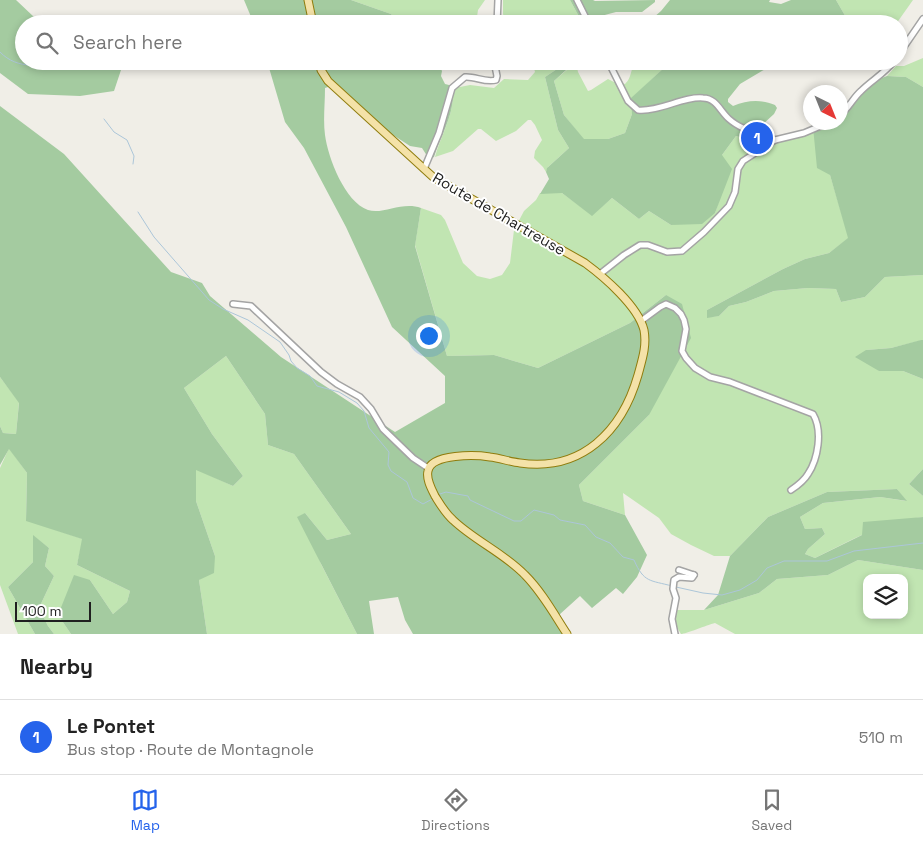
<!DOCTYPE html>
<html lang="en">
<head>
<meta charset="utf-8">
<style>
	body { margin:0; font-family:"Space Grotesk",sans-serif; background:#f6f6f6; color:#222 }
	.controls { position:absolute; right:15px; bottom:15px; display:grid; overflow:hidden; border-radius:10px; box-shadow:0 2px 8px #0003 }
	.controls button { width:45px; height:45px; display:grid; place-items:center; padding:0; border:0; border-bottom:1px solid #e0e0e0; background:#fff; color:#222; font:25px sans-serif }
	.compass { position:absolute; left:803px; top:85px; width:45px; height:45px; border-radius:50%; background:#fff; box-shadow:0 2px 8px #0003; rotate:137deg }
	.scale { position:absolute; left:15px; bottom:12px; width:76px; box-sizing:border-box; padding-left:5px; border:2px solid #202020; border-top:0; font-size:14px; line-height:18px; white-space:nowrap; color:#202020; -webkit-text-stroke:4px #fff; paint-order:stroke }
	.you { position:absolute; left:428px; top:335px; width:18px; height:18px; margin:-12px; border:4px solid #fff; border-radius:50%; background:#1a73e8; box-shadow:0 0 0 8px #1a73e833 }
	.badge { display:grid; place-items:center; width:32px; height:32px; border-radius:50%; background:#2563eb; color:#fff; font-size:16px; font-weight:700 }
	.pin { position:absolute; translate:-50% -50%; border:2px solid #fff; box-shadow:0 1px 5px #0006 }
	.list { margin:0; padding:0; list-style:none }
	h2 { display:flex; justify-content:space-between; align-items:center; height:65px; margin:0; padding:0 20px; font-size:21px }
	h2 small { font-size:16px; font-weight:400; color:#767676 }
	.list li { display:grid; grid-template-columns:32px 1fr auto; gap:15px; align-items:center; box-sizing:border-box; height:75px; padding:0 20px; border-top:1px solid #e0e0e0 }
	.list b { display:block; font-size:19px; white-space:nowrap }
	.list p { margin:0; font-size:16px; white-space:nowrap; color:#767676 }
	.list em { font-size:16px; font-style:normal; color:#767676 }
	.icon { flex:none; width:28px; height:28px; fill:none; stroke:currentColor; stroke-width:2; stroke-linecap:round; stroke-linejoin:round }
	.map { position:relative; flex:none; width:923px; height:634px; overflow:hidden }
	.search { position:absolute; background:#fff; box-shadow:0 2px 8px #0003; left:15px; right:15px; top:15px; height:55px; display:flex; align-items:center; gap:12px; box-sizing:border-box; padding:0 18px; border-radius:28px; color:#767676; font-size:19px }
	.sheet { height:140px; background:#fff }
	nav { display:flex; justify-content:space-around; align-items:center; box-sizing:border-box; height:70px; border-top:1px solid #e0e0e0; background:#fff; font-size:14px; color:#767676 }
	nav a { display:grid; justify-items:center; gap:2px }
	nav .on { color:#2563eb }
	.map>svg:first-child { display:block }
	.grass { fill:#c1e5b2; fill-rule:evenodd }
	.forest { fill:#a4cba0 }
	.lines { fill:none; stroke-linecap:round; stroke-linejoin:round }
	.stream { stroke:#acc6d9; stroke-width:1 }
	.minor-casing { stroke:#a4a4a4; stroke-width:8 }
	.major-casing { stroke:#8f7c0d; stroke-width:9 }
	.minor { stroke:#fff; stroke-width:5 }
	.major { stroke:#f4e2a8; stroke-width:7 }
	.labels { text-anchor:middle; stroke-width:4; stroke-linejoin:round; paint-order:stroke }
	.street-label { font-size:15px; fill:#202020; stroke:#fff }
</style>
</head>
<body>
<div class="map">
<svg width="923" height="634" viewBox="0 0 923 634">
	<rect width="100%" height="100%" fill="#f0eee7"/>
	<g class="grass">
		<polygon points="351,0 485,0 478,10 476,24 401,24 391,14"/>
		<polygon points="503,0 570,0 583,24 506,24 503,14"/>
		<polygon points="836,0 913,0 896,24 847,24 847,19"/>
		<polygon points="923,58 923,87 906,77 887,76 896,66 904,66"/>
		<path d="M532 61H569L545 77 558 130 569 148 548 167 546 172 543 167 534 158 535 151 542 140 535 125 531 120H528L516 131 496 141 481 129H478L453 151 435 157C440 137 453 117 453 96 453 92 450 89 449 85L460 87 470 85 494 88 504 79 528 80 535 72Z"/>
		<path d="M636 61H666V66L632 98V114L625 133 608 139H583L564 115 554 81 576 62 578 72 588 91 591 90 608 79 614 82 625 84C632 78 630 69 636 61Z"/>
		<path d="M813 127 815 138 830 175 849 238 829 253 805 259 783 269 707 310V317L719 316 729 306 746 302 774 291 808 288 836 289 841 302 865 297 885 277 923 275V340L891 348 866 350 879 371H903L923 379V469L909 484 923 496V517C884 521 850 541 815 558L805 554 808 549 825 534 822 528 805 529 800 517 823 503 880 497 906 501 897 489 827 492 768 517 730 556H714L691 545 671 534 659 518 623 493 625 515 583 501 579 485 649 415 666 295 630 323 538 368 494 355 447 356 415 245 421 208 441 215 445 220 463 263 477 276 490 279 502 275 510 263 514 230 524 211 536 200 540 193H562L592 215 612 198 639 219 649 211 671 225 715 213 721 195 722 155 736 136 751 140 765 130 777 137Z"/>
		<polygon points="226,356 265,414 268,445 294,454 351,534 327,540 305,513 321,564 357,634 207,634 199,580 215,556 196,501 196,469 233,486 243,476 212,434 184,388"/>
		<polygon points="0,377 19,402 16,434 3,433 0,426"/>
		<polygon points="9,448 27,473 26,520 83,539 77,565 130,591 127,602 113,614 90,580 58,615 71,634 54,634 48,626 39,608 54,576 45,566 49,548 33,536 33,562 8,587 35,634 18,634 0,585 0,468"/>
		<path d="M858 560 923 570V634H735L715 623C707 625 686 634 681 634L675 624 676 610H704L759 593 777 579 828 575ZM867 578H904V615H867Z"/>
	</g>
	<g class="forest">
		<polygon points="0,0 16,0 34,17 75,24 24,24 24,61 117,61 122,67 114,91 80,96 28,94 0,73"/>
		<polygon points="244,0 351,0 391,14 401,24 254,24"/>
		<polygon points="570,0 593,0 595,1 655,0 655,2 642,12 616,12 601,16 602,24 583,24"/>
		<polygon points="670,0 770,0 769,2 781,4 791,0 836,0 847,19 847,24 646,24 661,11"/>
		<path d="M267 61H437L442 71 441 76 445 84 449 85C450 89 453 92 453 96 453 117 440 137 434 157L429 159 422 148 410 146 390 133 337 84 325 88C325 104 323 120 325 135 328 158 345 202 368 210 383 215 402 201 421 208L415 246 447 356 494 355 538 368 630 323 666 295 682 304 691 338 649 415 579 485 583 501 625 515 647 555 637 577 623 594 616 588 592 608 580 596 559 615 567 634H413L405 620 398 597 369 601 374 634H357L297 517 305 513 327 540 351 534 294 454 268 445 265 414 226 356 184 388 212 434 243 476 233 486 196 470V501L215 556 214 573 199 580 207 634H71L58 615 74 575 90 580 113 614 127 602 130 591 77 565 82 539 26 521 27 473 9 449 0 465V426L3 433 16 434 19 403 0 377V106L64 154 171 272 202 283 210 296 281 357 395 432 445 403V376L392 327 346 227 304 148 285 122Z"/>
		<path d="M569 61H576L554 81 564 115 584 139H608L625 133 632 114 631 98 666 66V61H779L740 84 728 99V102L733 106C748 100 760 99 775 105L777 108 774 114 762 125V129L765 130 751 140 736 136 722 155 732 169 715 213 702 224 671 225 649 211 639 219 612 198 592 216 562 193 540 194 549 179 546 172 547 168 569 148 558 130 545 77Z"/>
		<polygon points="887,76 906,77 923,87 923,275 885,277 865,297 841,302 836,289 808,288 774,291 746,302 729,306 719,316 707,318 707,310 783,269 805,259 829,253 848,238 830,175 817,168 813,127 823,123 840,122 841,111 852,100 857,91 864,85"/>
		<polygon points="921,340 923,340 923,379 903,371 879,371 855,357 866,350 891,348"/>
		<polygon points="923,469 923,496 909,484"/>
		<polygon points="897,489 907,501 880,497 823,503 800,517 805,529 822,528 825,534 808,549 805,554 815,558 862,535 863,522 923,517 923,570 858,560 828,575 777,579 759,593 704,610 718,595 730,556 768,517 827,492"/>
		<polygon points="33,535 49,548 45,566 54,576 39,608 48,626 54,634 35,634 8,587 33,562"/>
	</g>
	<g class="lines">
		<g class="stream">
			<path d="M0 52C18 71 43 65 67 62L69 64"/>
			<polyline points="104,119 114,132 127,140 134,156 133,164"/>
			<polyline points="138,212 154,237 209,300 223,309 248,320 280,342 289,355 291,361 297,368 310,376 317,386 339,392 357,403 364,411 369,428 389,452 388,465 391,471 407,482 413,498 423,504 434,498"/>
			<path d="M437 495 446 492 468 496 470 500 514 521H521L534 510 554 515 560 520 585 525 596 537 610 543 623 557 634 560C644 583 650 580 672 586"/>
			<polyline points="676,587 703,593 722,595 740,590 757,580 767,568 784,561 827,561 854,551 923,543"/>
		</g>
		<defs>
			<g id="minor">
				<polyline points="577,0 589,24"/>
				<polyline points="497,24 498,0"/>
				<polyline points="899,54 923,19"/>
				<path d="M608 61 628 101 638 110C659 112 684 96 703 98 716 98 720 111 729 119 741 130 760 134 775 140"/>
				<path d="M840 115C849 108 853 98 861 91 872 80 884 74 894 61"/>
				<path d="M424 169 439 133 452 88 465 77C475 76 485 83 496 80L497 76 494 61"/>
				<polyline points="600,274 624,255 640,245 648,245 667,252 682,251 704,232 729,206 735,192 738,169 743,161 775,140 804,133 830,122"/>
				<polyline points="233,304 251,306 321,372 337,384 360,397 371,409 383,429 413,458 428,468"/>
				<path d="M641 321 660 307 666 304 675 308 681 314 684 320 686 329 682 351 686 358 695 368 710 377 730 382 813 414C823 431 818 459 808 474 804 481 797 486 791 490"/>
				<polyline points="679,570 694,575"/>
				<polyline points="675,634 672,619 676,598 673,589 674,580 679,577 692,578 694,575"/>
			</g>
			<g id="major">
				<polyline points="308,0 313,24"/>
				<path d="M319 61 321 70 328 81 433 177 585 263C604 277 638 306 644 330 647 346 642 360 638 375 622 431 582 472 520 463 510 462 500 458 490 457 477 455 431 453 428 471 426 479 431 488 435 496 440 504 445 513 453 520 475 541 504 553 525 575 542 592 554 614 567 634"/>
			</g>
		</defs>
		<use href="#minor" class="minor-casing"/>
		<use href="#major" class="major-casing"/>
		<use href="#minor" class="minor"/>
		<use href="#major" class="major"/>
	</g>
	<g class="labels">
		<g class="street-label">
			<text transform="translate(499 214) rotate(30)" y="5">Route de Chartreuse</text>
		</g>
	</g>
</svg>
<div class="controls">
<button><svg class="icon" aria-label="layers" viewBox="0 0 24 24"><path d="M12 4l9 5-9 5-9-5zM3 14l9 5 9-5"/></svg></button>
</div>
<svg class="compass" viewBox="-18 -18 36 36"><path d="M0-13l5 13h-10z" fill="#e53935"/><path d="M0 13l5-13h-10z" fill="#767676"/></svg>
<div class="scale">100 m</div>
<div class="you"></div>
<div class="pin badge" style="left:757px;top:138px">1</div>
<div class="search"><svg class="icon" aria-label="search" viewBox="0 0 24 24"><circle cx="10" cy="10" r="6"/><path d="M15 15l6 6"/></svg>Search here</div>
</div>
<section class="sheet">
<h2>Nearby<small></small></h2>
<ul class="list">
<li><span class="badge">1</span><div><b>Le Pontet</b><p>Bus stop · Route de Montagnole</p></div><em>510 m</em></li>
</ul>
</section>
<nav>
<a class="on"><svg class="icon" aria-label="map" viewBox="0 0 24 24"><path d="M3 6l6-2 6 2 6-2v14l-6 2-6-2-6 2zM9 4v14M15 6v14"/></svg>Map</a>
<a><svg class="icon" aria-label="directions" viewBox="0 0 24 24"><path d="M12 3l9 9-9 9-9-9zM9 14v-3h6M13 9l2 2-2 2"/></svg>Directions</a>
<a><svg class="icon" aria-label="saved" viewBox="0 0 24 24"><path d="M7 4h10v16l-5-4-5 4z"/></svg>Saved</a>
</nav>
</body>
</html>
